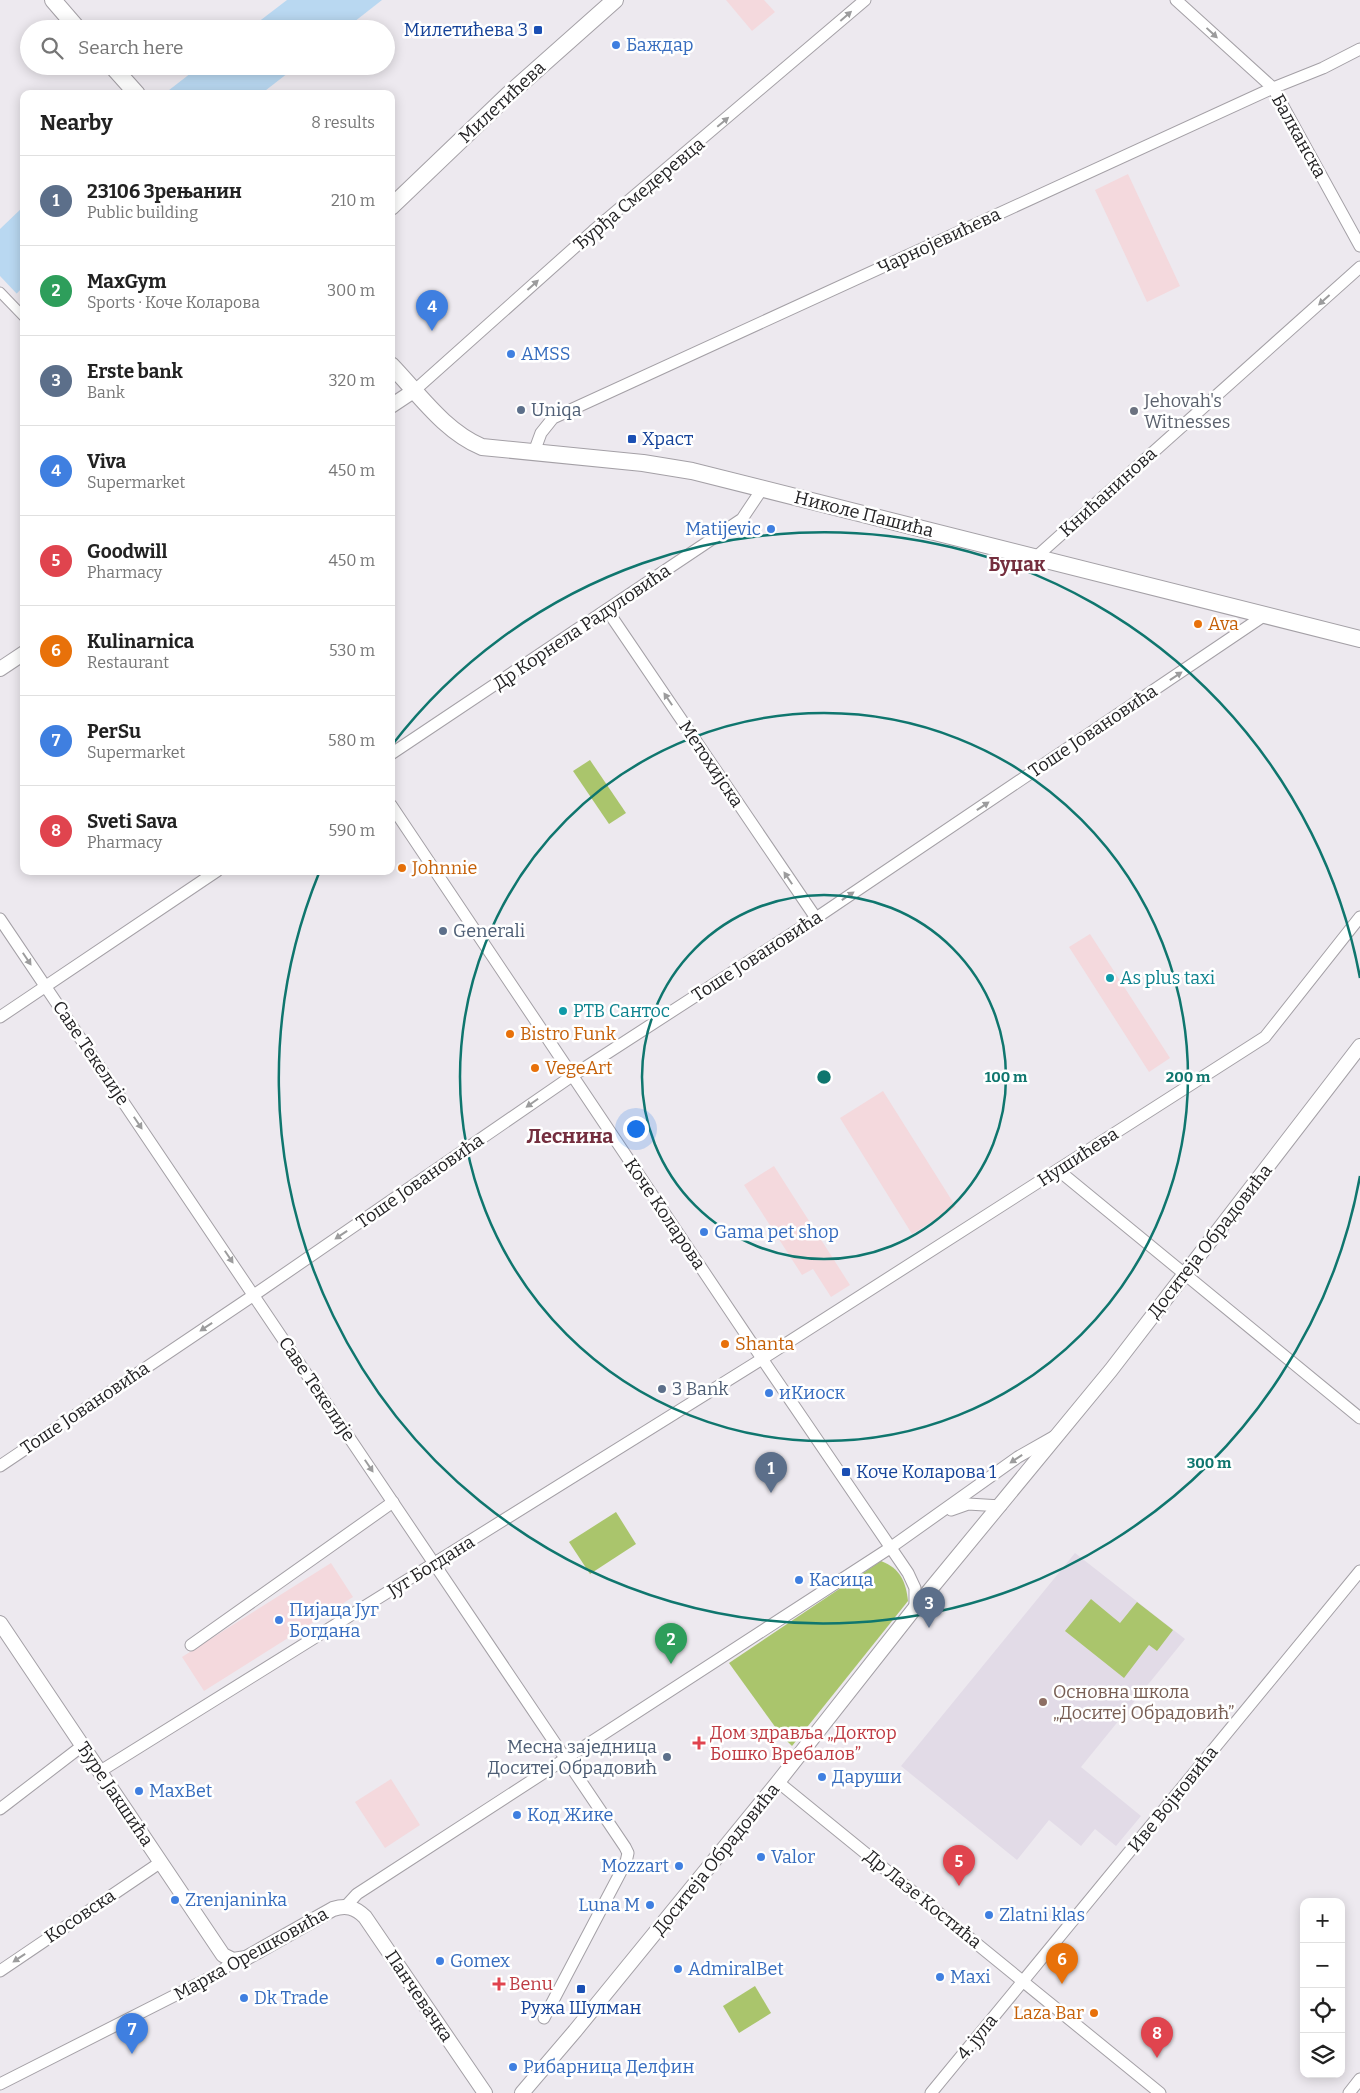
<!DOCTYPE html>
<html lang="en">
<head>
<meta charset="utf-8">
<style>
	body { margin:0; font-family:Bitter,serif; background:#f6f6f6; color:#222 }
	.controls { position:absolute; right:15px; bottom:15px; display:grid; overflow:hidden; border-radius:10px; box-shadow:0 2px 12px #0003 }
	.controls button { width:45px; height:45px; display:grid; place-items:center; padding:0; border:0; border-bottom:1px solid #e0e0e0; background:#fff; color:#222; font:25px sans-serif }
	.you { position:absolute; left:635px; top:1128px; width:18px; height:18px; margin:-12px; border:4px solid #fff; border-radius:50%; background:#1a73e8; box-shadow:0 0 0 8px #1a73e833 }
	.badge { display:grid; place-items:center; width:32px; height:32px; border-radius:50%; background:#b45309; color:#fff; font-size:16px; font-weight:700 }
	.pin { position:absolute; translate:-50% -41px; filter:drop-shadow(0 1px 2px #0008) }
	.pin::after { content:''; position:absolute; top:26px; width:18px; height:15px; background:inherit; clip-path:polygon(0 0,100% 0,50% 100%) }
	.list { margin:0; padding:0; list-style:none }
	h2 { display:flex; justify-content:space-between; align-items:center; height:65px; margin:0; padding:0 20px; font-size:21px }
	h2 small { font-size:16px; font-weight:400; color:#767676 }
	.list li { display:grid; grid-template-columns:32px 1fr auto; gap:15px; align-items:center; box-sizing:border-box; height:90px; padding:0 20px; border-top:1px solid #e0e0e0 }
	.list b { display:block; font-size:19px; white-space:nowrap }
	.list p { margin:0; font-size:16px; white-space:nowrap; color:#767676 }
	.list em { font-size:16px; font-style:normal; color:#767676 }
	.icon { flex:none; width:28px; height:28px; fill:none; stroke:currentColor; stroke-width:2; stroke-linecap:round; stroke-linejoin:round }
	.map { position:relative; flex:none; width:1360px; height:2093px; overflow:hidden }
	.search { position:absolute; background:#fff; box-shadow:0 2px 12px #0003; left:20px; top:20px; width:375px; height:55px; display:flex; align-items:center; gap:12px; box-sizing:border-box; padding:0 18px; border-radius:28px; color:#767676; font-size:19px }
	.panel { position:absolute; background:#fff; box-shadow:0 2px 12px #0003; left:20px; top:90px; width:375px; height:785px; border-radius:10px }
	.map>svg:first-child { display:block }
	.commercial { fill:#f4d9dd }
	.built { fill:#e2dbe7 }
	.green { fill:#aac56c }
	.water { fill:#b9d8f1 }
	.pier { fill:#ede9ef }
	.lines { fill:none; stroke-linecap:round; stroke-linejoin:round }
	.pedestrian-casing { stroke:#a4a0a6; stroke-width:11 }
	.minor-casing { stroke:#a4a0a6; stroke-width:13 }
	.tertiary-casing { stroke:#a4a0a6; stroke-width:16 }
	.secondary-casing { stroke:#a4a0a6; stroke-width:18 }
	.pedestrian { stroke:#fff; stroke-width:9 }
	.minor { stroke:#fff; stroke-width:11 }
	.tertiary { stroke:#fff; stroke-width:14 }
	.secondary { stroke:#fff; stroke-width:16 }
	.oneway { fill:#9c9c9d }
	.ring { fill:none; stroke:#0f766e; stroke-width:2.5 }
	.transit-dot { fill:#1a4fb4; stroke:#fff; stroke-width:2 }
	.shop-dot { fill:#3f7fe0; stroke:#fff; stroke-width:2 }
	.service-dot { fill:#5c6f8a; stroke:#fff; stroke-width:2 }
	.worship-dot { fill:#6b7280; stroke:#fff; stroke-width:2 }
	.food-dot { fill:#e8710a; stroke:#fff; stroke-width:2 }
	.culture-dot { fill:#0f9aa8; stroke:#fff; stroke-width:2 }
	.education-dot { fill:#8d6e63; stroke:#fff; stroke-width:2 }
	.health-dot { fill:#e0444e; stroke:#fff; stroke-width:2 }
	.labels { text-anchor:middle; stroke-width:5; stroke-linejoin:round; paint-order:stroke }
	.transit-label { font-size:18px; fill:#164399; stroke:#fff; text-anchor:start }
	.shop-label { font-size:18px; fill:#366cbe; stroke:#fff; text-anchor:start }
	.street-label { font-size:18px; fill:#242325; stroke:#fff }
	.worship-label { font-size:18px; fill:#5b616d; stroke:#fff; text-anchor:start }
	.service-label { font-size:18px; fill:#4e5e75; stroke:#fff; text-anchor:start }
	.food-label { font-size:18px; fill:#c56008; stroke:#fff; text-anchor:start }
	.culture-label { font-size:18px; fill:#0d838f; stroke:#fff; text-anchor:start }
	.education-label { font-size:18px; fill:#785e54; stroke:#fff; text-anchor:start }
	.health-label { font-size:18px; fill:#be3a42; stroke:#fff; text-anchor:start }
	.neighbourhood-label { font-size:19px; font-weight:bold; fill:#742e3e; stroke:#fff }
	.quarter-label { font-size:20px; font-weight:bold; fill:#742e3e; stroke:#fff }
	.centre { fill:#0f766e; stroke:#fff; stroke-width:2.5 }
	.ring-label { font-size:15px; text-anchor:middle; font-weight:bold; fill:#0f766e; stroke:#fff; stroke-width:5; stroke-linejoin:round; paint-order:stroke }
</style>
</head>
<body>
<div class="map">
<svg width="1360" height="2093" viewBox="0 0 1360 2093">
	<rect width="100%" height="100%" fill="#ede9ef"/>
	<g class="commercial">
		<polygon points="726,0 764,0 775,12 752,31"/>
		<polygon points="1128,174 1180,286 1147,302 1095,190"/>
		<polygon points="1090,934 1170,1058 1149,1072 1069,947"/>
		<polygon points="883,1091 956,1207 912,1234 840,1118"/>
		<polygon points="774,1166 850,1285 831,1297 813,1269 802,1275 744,1185"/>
		<polygon points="331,1563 353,1597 204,1691 182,1657"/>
		<polygon points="391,1779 420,1825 385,1848 355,1802"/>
	</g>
	<polygon class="built" points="1075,1553 1185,1639 1081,1767 1141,1816 1116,1846 1095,1829 1081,1846 1049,1820 1017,1860 901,1766"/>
	<g class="green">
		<polygon points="590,760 626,813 609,824 573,771"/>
		<polygon points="616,1512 636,1544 590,1574 569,1542"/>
		<path d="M881 1561C900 1568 906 1582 908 1601L792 1746 781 1735 729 1663Z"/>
		<polygon points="1091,1599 1120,1623 1137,1602 1173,1630 1157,1651 1149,1645 1124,1678 1065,1631"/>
		<polygon points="755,1986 771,2013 739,2033 723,2006"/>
	</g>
	<g class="water">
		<polygon points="287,0 382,0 345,29 249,29"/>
		<polygon points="200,66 297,66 261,94 164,94"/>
		<polygon points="24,206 24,286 0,311 0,229"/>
	</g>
	<polygon class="pier" points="0,276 18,295 0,314"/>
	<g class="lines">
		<defs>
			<polyline id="pedestrian" points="0,292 24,317"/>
			<g id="minor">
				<polyline points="1176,0 1273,88 1360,246"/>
				<polyline points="415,390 593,231 865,0"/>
				<polyline points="534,452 541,433 553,418 1273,88 1323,68 1360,49"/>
				<polyline points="1036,557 1360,267"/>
				<polyline points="607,610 816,918"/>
				<polyline points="391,754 742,519 762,489"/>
				<polyline points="391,805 767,1366 908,1573 915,1588 915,1608"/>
				<polyline points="0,919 625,1847 628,1853 626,1862 544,2018"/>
				<polyline points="0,1017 217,871"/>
				<polyline points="1058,1170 1360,1418"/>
				<polyline points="0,1466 254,1295 572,1076 816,918 1265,615"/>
				<polyline points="951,1510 968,1504 1001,1506"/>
				<polyline points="191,1645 393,1502"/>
				<polyline points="99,1772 762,1359 1265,1037 1360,917"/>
				<polyline points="778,1782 1160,2093"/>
				<polyline points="0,1809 82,1746"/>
				<polyline points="346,1906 357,1894 890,1548 1018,1457 1055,1436"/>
				<polyline points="0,1971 161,1862"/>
				<polyline points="0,2084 221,1972 233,1960"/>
				<polyline points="931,2093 1360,1571"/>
				<polyline points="1349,2093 1360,2079"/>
			</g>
			<g id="tertiary">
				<polyline points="391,406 415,390"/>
				<polyline points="0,669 24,653"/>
				<path d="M0 1623 223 1955 233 1960 246 1958 333 1909C346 1905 355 1907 365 1917L485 2093"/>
				<polyline points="522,2093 575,2031 778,1782 915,1608 1111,1370 1360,1046"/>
			</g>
			<g id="secondary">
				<polyline points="53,0 78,29"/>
				<polyline points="112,66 137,94"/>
				<polyline points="391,207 508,95 615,0"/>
				<path d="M391 365C419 394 444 431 482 447L643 463 692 471 1360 639"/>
			</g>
		</defs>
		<use href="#pedestrian" class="pedestrian-casing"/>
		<use href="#minor" class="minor-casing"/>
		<use href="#tertiary" class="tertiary-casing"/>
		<use href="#secondary" class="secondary-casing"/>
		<use href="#pedestrian" class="pedestrian"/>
		<use href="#minor" class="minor"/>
		<use href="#tertiary" class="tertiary"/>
		<use href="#secondary" class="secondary"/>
	</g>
	<defs><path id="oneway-solid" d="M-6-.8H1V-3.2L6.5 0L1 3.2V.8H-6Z" transform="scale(1.25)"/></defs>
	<g class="oneway">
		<use href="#oneway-solid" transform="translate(846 16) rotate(-41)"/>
		<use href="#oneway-solid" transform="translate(1212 33) rotate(43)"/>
		<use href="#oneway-solid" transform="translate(723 122) rotate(-40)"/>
		<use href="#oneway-solid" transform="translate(533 285) rotate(-42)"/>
		<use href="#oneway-solid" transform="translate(1324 300) rotate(138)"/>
		<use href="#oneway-solid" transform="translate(1176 676) rotate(-34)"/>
		<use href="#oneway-solid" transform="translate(668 699) rotate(-124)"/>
		<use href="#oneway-solid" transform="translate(983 806) rotate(-34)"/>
		<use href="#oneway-solid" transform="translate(788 878) rotate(-124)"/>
		<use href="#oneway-solid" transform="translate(848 896) rotate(-34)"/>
		<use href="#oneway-solid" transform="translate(27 959) rotate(56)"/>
		<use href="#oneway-solid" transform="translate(532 1103) rotate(145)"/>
		<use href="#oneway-solid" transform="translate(138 1123) rotate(56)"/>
		<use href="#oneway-solid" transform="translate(341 1235) rotate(146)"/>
		<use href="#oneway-solid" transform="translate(229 1257) rotate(56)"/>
		<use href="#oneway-solid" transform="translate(206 1327) rotate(146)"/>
		<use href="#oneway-solid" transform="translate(1016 1459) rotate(146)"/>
		<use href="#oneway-solid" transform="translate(369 1466) rotate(56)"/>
		<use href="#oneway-solid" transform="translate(19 1958) rotate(146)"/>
	</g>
	<g class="ring">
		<circle cx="824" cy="1077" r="182"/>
		<circle cx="824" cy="1077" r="364"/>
		<path d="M1360 1176A545 545 0 1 1 319 873M392 745A545 545 0 0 1 1360 978"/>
	</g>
	<g class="transit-dot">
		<rect x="533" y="25" width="10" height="10" rx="2.5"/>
		<rect x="627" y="434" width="10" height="10" rx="2.5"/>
		<rect x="841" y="1467" width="10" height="10" rx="2.5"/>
		<rect x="576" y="1984" width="10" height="10" rx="2.5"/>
	</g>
	<g class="shop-dot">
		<circle cx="616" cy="45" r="5"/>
		<circle cx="511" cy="354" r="5"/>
		<circle cx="771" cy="529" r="5"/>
		<circle cx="704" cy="1232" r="5"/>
		<circle cx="769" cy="1393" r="5"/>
		<circle cx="799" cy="1580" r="5"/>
		<circle cx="279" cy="1620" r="5"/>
		<circle cx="822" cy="1777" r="5"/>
		<circle cx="139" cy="1791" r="5"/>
		<circle cx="517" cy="1815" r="5"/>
		<circle cx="761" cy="1857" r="5"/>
		<circle cx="679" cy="1866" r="5"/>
		<circle cx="175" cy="1900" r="5"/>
		<circle cx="650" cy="1905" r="5"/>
		<circle cx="989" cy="1915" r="5"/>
		<circle cx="440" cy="1961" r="5"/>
		<circle cx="678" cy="1969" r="5"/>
		<circle cx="940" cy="1977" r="5"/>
		<circle cx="244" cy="1998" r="5"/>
		<circle cx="513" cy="2067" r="5"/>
	</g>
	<g class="service-dot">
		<circle cx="521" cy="410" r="5"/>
		<circle cx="443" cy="931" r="5"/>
		<circle cx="662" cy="1389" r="5"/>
		<circle cx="667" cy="1757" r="5"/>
	</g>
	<circle class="worship-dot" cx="1134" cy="411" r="5"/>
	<g class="food-dot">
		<circle cx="1198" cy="624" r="5"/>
		<circle cx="402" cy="868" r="5"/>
		<circle cx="510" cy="1034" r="5"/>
		<circle cx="535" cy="1068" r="5"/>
		<circle cx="725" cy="1344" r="5"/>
		<circle cx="1094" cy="2013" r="5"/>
	</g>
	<g class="culture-dot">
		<circle cx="1110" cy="978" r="5"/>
		<circle cx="563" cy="1011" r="5"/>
	</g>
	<circle class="education-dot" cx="1043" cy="1702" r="5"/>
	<g class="health-dot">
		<path d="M696.5 1735.5h5v5h5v5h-5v5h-5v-5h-5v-5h5z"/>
		<path d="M496.5 1976.5h5v5h5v5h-5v5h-5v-5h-5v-5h5z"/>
	</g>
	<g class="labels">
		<g class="transit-label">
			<text x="528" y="36" text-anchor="end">Милетићева 3</text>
			<text x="642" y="445">Храст</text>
			<text x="856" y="1478">Коче Коларова 1</text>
			<text x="581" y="2014" text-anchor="middle">Ружа Шулман</text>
		</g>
		<g class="shop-label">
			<text x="626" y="51">Баждар</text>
			<text x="521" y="360">AMSS</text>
			<text x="761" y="535" text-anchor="end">Matijevic</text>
			<text x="714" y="1238">Gama pet shop</text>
			<text x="779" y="1399">иКиоск</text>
			<text x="809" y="1586">Касица</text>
			<text x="289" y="1616">Пијаца Југ<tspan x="289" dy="21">Богдана</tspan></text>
			<text x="832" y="1783">Даруши</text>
			<text x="149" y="1797">MaxBet</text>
			<text x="527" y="1821">Код Жике</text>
			<text x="771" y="1863">Valor</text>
			<text x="669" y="1872" text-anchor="end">Mozzart</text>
			<text x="185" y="1906">Zrenjaninka</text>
			<text x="640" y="1911" text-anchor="end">Luna M</text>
			<text x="999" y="1921">Zlatni klas</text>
			<text x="450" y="1967">Gomex</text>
			<text x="688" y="1975">AdmiralBet</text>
			<text x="950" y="1983">Maxi</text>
			<text x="254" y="2004">Dk Trade</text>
			<text x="523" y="2073">Рибарница Делфин</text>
		</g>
		<g class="street-label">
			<text transform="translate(502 102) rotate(-43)" y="6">Милетићева</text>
			<text transform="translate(1299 136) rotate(61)" y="6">Балканска</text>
			<text transform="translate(639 194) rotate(-40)" y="6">Ђурђа Смедеревца</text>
			<text transform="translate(939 241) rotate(-25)" y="6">Чарнојевићева</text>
			<text transform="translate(1108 492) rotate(-42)" y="6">Книћанинова</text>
			<text transform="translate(864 514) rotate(14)" y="6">Николе Пашића</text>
			<text transform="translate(582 627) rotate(-34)" y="6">Др Корнела Радуловића</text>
			<text transform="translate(1093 731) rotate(-34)" y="6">Тоше Јовановића</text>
			<text transform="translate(711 764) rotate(56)" y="6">Метохијска</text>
			<text transform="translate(757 956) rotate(-33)" y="6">Тоше Јовановића</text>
			<text transform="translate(91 1053) rotate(56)" y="6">Саве Текелије</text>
			<text transform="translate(1078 1157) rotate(-33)" y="6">Нушићева</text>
			<text transform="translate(420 1181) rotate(-35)" y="6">Тоше Јовановића</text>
			<text transform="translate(665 1214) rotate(56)" y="6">Коче Коларова</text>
			<text transform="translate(1210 1241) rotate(-52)" y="6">Доситеја Обрадовића</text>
			<text transform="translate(317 1389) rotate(56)" y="6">Саве Текелије</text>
			<text transform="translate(85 1408) rotate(-34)" y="6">Тоше Јовановића</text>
			<text transform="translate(431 1566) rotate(-32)" y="6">Југ Богдана</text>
			<text transform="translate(115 1794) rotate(56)" y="6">Ђуре Јакшића</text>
			<text transform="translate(1173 1799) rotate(-51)" y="6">Иве Војновића</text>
			<text transform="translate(716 1859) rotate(-51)" y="6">Доситеја Обрадовића</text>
			<text transform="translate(923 1899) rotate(39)" y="6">Др Лазе Костића</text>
			<text transform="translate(80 1916) rotate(-34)" y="6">Косовска</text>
			<text transform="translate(251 1954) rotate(-29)" y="6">Марка Орешковића</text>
			<text transform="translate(419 1996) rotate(56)" y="6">Панчевачка</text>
			<text transform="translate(977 2037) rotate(-51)" y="6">4. јула</text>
		</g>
		<g class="worship-label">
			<text x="1144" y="407">Jehovah's<tspan x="1144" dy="21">Witnesses</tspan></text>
		</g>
		<g class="service-label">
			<text x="531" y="416">Uniqa</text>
			<text x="453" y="937">Generali</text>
			<text x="672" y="1395">3 Bank</text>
			<text x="657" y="1753" text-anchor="end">Месна заједница<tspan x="657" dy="21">Доситеј Обрадовић</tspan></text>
		</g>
		<g class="food-label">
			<text x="1208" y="630">Ava</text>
			<text x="412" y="874">Johnnie</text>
			<text x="520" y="1040">Bistro Funk</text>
			<text x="545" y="1074">VegeArt</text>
			<text x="735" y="1350">Shanta</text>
			<text x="1084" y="2019" text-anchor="end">Laza Bar</text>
		</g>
		<g class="culture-label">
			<text x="1120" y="984">As plus taxi</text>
			<text x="573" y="1017">РТВ Сантос</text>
		</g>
		<g class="education-label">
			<text x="1053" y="1698">Основна школа<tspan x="1053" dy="21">„Доситеј Обрадовић”</tspan></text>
		</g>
		<g class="health-label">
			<text x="710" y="1739">Дом здравља „Доктор<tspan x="710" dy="21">Бошко Вребалов”</tspan></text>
			<text x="509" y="1990">Benu</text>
		</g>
		<g class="neighbourhood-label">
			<text x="1017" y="571">Буџак</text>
		</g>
		<g class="quarter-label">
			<text x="570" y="1143">Леснина</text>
		</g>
	</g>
	<circle cx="824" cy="1077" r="8" class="centre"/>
	<g class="ring-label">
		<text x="1006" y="1082">100 m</text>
		<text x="1188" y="1082">200 m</text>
		<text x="1209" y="1468">300 m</text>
	</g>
</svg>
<div class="controls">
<button>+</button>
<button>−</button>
<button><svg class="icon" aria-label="locate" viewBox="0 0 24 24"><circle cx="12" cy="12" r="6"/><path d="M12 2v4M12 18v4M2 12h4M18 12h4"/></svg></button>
<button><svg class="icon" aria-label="layers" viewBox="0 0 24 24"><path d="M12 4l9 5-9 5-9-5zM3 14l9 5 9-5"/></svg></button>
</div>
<div class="you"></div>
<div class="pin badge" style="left:771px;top:1493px;background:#5c6f8a">1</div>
<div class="pin badge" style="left:671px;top:1664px;background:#2e9e5b">2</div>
<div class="pin badge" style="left:929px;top:1628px;background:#5c6f8a">3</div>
<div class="pin badge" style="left:432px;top:331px;background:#3f7fe0">4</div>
<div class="pin badge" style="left:959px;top:1886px;background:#e0444e">5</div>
<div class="pin badge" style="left:1062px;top:1984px;background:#e8710a">6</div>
<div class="pin badge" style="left:132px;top:2054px;background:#3f7fe0">7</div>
<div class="pin badge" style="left:1157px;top:2058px;background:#e0444e">8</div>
<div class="search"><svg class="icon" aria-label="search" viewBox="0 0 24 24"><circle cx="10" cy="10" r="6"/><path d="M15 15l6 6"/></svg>Search here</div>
<section class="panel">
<h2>Nearby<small>8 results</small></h2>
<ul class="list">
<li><span class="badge" style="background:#5c6f8a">1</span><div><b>23106 Зрењанин</b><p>Public building</p></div><em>210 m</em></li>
<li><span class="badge" style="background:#2e9e5b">2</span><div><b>MaxGym</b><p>Sports · Коче Коларова</p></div><em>300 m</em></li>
<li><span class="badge" style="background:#5c6f8a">3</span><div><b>Erste bank</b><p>Bank</p></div><em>320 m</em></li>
<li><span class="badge" style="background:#3f7fe0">4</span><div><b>Viva</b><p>Supermarket</p></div><em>450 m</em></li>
<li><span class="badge" style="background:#e0444e">5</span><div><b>Goodwill</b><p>Pharmacy</p></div><em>450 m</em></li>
<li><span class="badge" style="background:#e8710a">6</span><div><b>Kulinarnica</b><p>Restaurant</p></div><em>530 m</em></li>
<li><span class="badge" style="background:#3f7fe0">7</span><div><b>PerSu</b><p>Supermarket</p></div><em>580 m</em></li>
<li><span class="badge" style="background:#e0444e">8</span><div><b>Sveti Sava</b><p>Pharmacy</p></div><em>590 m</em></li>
</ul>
</section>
</div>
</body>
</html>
